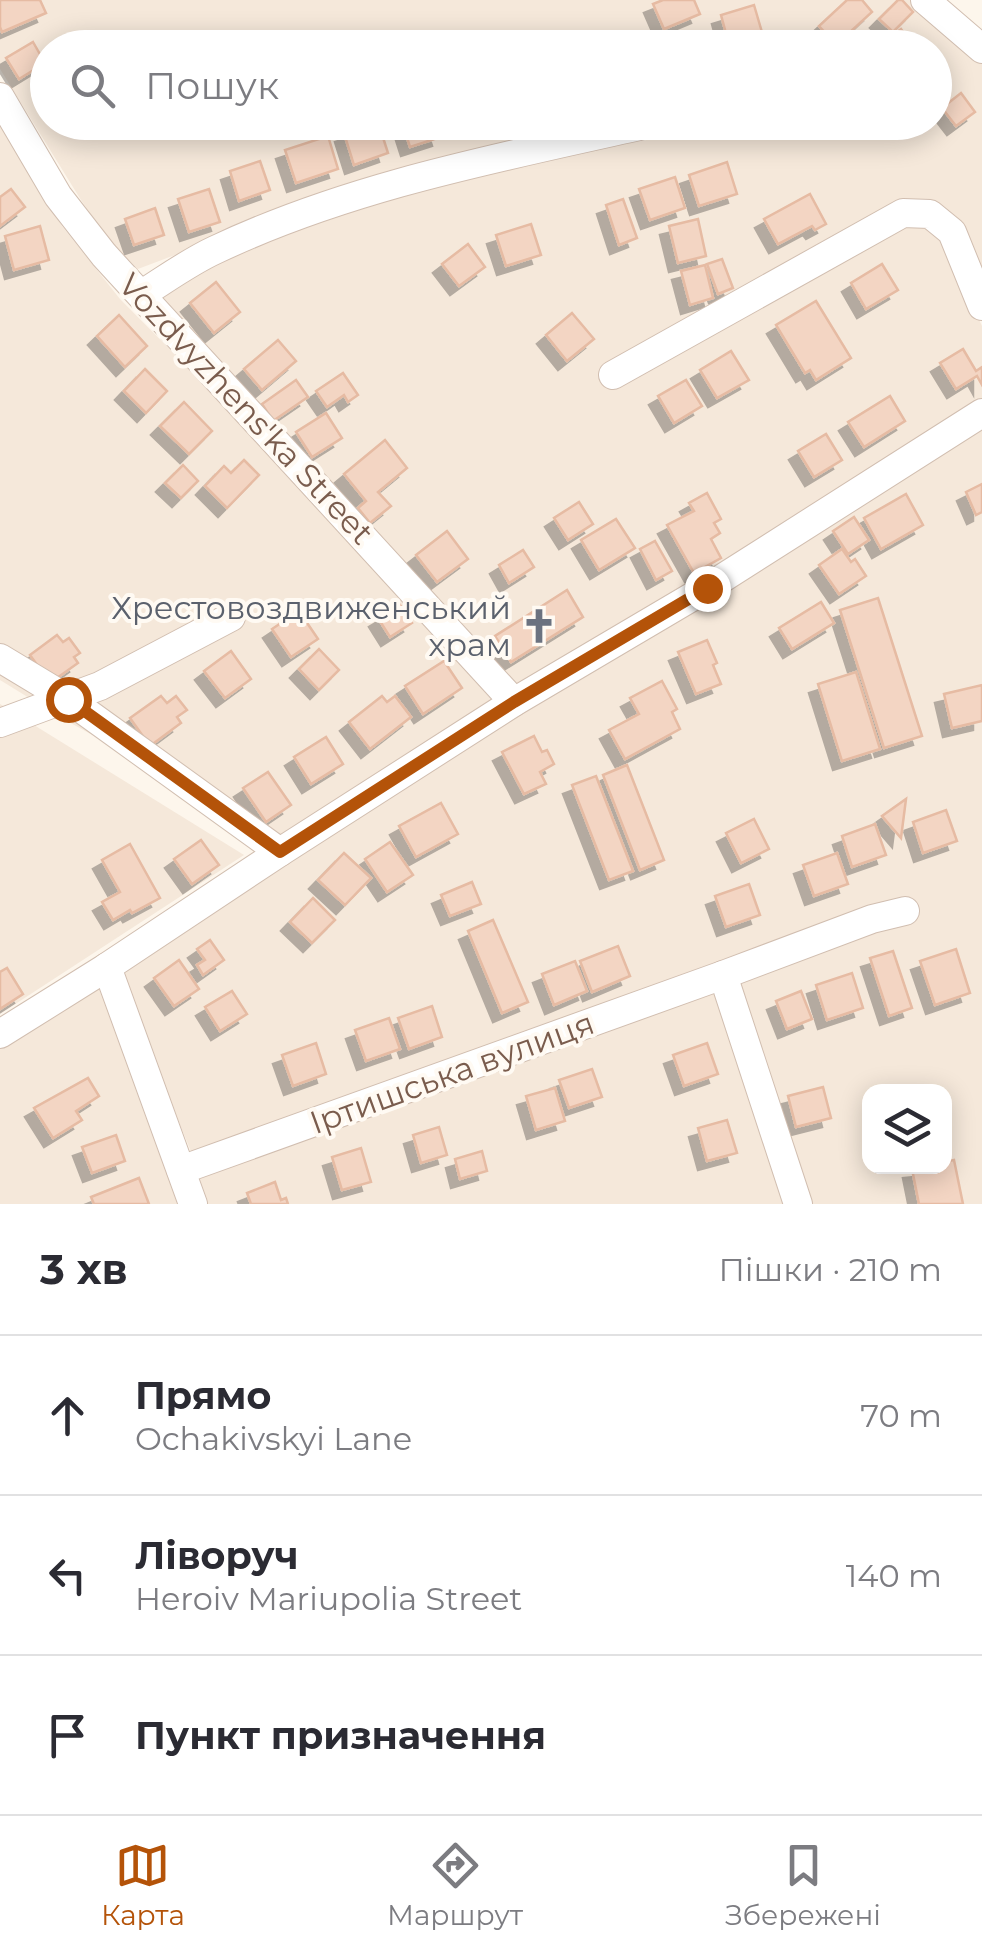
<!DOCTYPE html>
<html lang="uk">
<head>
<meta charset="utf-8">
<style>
	body { margin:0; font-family:Montserrat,sans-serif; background:#f7f7f7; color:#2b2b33 }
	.controls { position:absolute; right:30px; bottom:30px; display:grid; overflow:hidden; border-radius:20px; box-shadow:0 5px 25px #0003 }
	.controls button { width:90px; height:90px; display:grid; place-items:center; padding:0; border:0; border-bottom:2px solid #e1e1e2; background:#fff; color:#2b2b33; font:50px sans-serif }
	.stop { position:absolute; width:30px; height:30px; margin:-22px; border:8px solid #b45309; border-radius:50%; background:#fff }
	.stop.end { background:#b45309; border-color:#fff; box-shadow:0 2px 10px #0008 }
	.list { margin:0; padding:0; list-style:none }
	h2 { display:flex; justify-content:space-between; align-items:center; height:130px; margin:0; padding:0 40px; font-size:42px }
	h2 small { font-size:32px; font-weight:400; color:#7c7c81 }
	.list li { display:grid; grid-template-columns:65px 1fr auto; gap:30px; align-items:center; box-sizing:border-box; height:160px; padding:0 40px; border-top:2px solid #e1e1e2 }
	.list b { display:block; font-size:38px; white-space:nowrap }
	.list p { margin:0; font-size:32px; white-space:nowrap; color:#7c7c81 }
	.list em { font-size:32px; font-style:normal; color:#7c7c81 }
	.icon { flex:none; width:55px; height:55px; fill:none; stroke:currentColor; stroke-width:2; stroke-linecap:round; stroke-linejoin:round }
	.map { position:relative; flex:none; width:982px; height:1204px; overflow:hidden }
	.search { position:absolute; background:#fff; box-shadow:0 5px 25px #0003; left:30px; right:30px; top:30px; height:110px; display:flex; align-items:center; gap:25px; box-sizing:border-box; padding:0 35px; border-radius:55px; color:#7c7c81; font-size:38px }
	.sheet { height:610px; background:#fff }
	nav { display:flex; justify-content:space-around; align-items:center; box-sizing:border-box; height:140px; border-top:2px solid #e1e1e2; background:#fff; font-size:28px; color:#7c7c81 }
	nav a { display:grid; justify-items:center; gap:5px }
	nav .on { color:#b45309 }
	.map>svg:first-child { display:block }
	.residential { fill:#f5e8da; fill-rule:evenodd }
	.building { fill:#f3d5c3; stroke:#e6bba3; stroke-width:2.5; filter:url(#shadow) }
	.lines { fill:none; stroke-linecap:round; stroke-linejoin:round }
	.street-casing { stroke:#d1beb0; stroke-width:30 }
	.street { stroke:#fff; stroke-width:28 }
	.route { stroke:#b45309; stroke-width:12 }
	.labels { text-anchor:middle; stroke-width:8; stroke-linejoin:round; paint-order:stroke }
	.street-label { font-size:32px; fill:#7a5c4d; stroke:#fffaf3 }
	.worship-label { font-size:32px; fill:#5b616d; stroke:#fffaf3; text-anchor:end }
</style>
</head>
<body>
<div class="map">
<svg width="982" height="1204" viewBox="0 0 982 1204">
	<defs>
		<filter id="shadow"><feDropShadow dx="-9" dy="9" stdDeviation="0" flood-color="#0004"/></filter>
	</defs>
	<rect width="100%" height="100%" fill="#fdf6ec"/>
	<g class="residential">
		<polygon points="0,0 913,0 982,58 982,295 959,231 892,208 599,373 608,385 916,217 935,225 982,326 982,403 511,693 158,301 237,247 436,179 668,136 666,123 934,122 934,48 48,48 48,122 613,123 343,186 241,230 130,272 81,200 0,69"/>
		<polygon points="0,122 62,226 120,299 355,536 496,699 281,839 67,721 238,618 39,704 0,680"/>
		<path d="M982 426V1204H801L727 976 192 1154 160 1076 122 976 146 955 544 697ZM870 1092H944V1166H870Z"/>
		<polygon points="0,704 244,855 0,1014"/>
		<polygon points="721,981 794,1204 204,1204 197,1186 204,1165"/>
		<polygon points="98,986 115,1002 186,1204 0,1204 0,1047"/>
	</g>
	<g class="building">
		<polygon points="0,0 40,0 46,13 2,32 0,27"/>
		<polygon points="663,0 694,0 700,14 664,29 653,4"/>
		<polygon points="847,0 862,0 872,12 836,45 819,26"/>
		<polygon points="898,0 902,0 913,12 893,32 879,19"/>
		<polygon points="754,5 764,39 730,48 721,15"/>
		<polygon points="901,29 914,48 875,48"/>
		<polygon points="33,42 45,63 19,79 6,58"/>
		<polygon points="961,93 975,112 956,126 942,108"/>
		<polygon points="378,122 388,153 354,165 344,133"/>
		<polygon points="402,122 444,122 446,129 439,131 441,137 410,147"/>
		<polygon points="328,136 338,169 296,183 285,150"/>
		<polygon points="260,161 270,190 239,201 230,171"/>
		<polygon points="727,162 737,194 699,206 689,175"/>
		<polygon points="675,177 685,208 650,220 639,189"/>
		<polygon points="11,189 25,207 0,226 0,197"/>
		<polygon points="209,189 220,222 189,232 178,199"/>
		<polygon points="810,194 826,224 815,230 812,226 778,244 764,219"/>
		<polygon points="623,199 637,238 619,245 606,205"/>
		<polygon points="155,208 164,235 134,245 125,219"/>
		<polygon points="698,219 706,256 678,263 669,226"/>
		<polygon points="531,224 541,255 506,266 496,235"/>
		<polygon points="40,226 49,260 14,270 5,236"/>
		<polygon points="468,244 485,267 459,286 442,264"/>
		<polygon points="722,259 733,288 718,294 707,264"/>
		<polygon points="882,264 898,290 866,309 851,283"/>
		<polygon points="705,265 713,298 690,305 681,271"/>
		<polygon points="216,282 240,312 214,333 190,303"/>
		<polygon points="816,301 851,358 816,380 810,370 805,373 776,325"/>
		<polygon points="572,313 594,339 567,361 546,335"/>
		<polygon points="119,315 147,346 125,367 97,336"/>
		<polygon points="278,340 296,361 262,390 244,369"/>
		<polygon points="963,349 976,371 982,367 982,385 977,376 956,389 940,363"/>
		<polygon points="731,351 749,380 717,398 700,370"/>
		<polygon points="145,369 167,391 146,413 124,391"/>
		<polygon points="343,373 358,395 348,402 344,395 327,407 316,391"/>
		<polygon points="296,380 308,397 273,421 262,404"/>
		<polygon points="686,380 702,406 674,423 658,396"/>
		<polygon points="890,396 905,421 864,447 848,422"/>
		<polygon points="184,402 212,431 189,454 160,426"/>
		<polygon points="326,413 342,438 312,457 296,432"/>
		<polygon points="826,434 842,460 814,477 798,451"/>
		<polygon points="385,440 407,468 378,492 391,506 370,523 358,508 366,501 344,474"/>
		<polygon points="244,460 259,475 227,508 205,486 224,466 231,473"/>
		<polygon points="183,465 198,481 181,498 165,483"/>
		<polygon points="982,484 982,512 976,515 966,492"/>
		<polygon points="707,493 721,519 714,523 720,533 711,539 721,558 694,573 667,525 694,511 689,503"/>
		<polygon points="906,494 923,525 881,549 864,518"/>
		<polygon points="579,502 593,524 568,540 554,518"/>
		<polygon points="854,517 869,540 848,554 833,531"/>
		<polygon points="616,519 635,548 599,570 581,540"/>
		<polygon points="447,531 468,559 437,582 416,555"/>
		<polygon points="655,541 672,571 656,580 640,549"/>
		<polygon points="842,549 851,562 855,559 866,576 839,594 819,565"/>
		<polygon points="523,550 534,567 509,583 499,565"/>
		<polygon points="567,590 583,617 511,662 495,636"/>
		<polygon points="878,598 922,736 884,748 840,610"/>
		<polygon points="821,602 834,623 792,649 779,628"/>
		<polygon points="400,605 412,623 390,637 378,618"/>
		<polygon points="299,611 318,639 291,657 272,629"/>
		<polygon points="57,635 63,642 69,638 80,653 74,657 78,663 50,683 30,655"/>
		<polygon points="707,640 717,663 713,665 721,684 696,694 678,652"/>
		<polygon points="319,649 339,670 319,690 299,669"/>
		<polygon points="231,651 251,679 225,698 204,671"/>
		<polygon points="444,661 462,688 423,714 405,686"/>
		<polygon points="856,672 880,749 842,761 818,684"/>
		<polygon points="662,681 677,709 672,712 680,729 625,759 609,730 639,714 630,698"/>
		<polygon points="982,685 982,721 952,728 944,694"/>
		<polygon points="161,696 167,703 176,696 187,710 177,717 181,723 150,746 130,718"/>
		<polygon points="382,696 387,702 395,696 411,717 370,749 349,722"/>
		<polygon points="534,736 542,752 547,750 554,764 540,772 546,784 524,794 502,752"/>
		<polygon points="326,737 343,764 311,784 294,757"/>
		<polygon points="627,765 664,860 640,870 603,775"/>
		<polygon points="268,772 291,805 266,822 243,788"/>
		<polygon points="596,776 633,871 609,880 572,785"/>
		<polygon points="906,799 901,838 882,816"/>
		<polygon points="441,803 458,834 416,857 399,826"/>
		<polygon points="946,810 957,841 923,853 913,822"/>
		<polygon points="754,819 769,849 741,863 726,833"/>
		<polygon points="875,824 886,855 852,867 842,836"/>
		<polygon points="201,840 219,865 192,884 174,859"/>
		<polygon points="390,842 413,875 387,892 365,859"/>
		<polygon points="130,844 160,898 132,913 130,910 113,920 102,902 120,892 102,860"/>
		<polygon points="344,853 371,878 345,905 318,880"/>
		<polygon points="837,853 848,884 814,896 803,865"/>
		<polygon points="472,882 481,904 450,916 441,895"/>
		<polygon points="749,884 760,915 726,927 715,896"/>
		<polygon points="313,898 335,920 312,943 290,922"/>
		<polygon points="493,920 528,1002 502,1013 468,931"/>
		<polygon points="210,940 224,960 203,975 197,965 205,960 197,949"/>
		<polygon points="618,946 630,976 592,992 580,961"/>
		<polygon points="956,949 970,993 935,1005 920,961"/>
		<polygon points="893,951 912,1008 889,1016 870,958"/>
		<polygon points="179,960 199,989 174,1006 154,978"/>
		<polygon points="575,961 587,991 554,1005 542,974"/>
		<polygon points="7,968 23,994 0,1009 0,972"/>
		<polygon points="852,973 863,1008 827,1020 816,985"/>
		<polygon points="232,991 247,1014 220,1031 205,1007"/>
		<polygon points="801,991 812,1019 787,1029 776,1001"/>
		<polygon points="432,1006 442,1037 409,1049 398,1018"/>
		<polygon points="389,1018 400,1049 366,1061 355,1030"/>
		<polygon points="316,1043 326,1074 293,1086 282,1055"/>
		<polygon points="707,1043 718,1074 684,1086 673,1055"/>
		<polygon points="592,1069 602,1097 569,1108 559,1080"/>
		<polygon points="88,1078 99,1096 76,1111 82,1120 53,1138 34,1108"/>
		<polygon points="823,1087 831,1118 796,1127 788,1096"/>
		<polygon points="555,1088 565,1121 536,1130 526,1096"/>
		<polygon points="727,1120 737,1153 707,1161 698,1128"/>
		<polygon points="439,1127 447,1155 421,1163 413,1135"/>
		<polygon points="116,1135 125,1161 92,1173 82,1147"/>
		<polygon points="361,1148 371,1182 342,1190 332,1157"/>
		<polygon points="482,1151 487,1171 460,1179 455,1159"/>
		<polygon points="954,1160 963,1204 919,1204 912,1169 944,1166 944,1162"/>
		<polygon points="139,1178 149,1204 94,1204 91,1197"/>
		<polygon points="275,1182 281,1200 286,1198 288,1204 251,1204 247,1193"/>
	</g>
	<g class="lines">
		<defs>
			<g id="street">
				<polyline points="925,0 982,49"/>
				<polyline points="0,97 58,196 104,255 514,702"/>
				<path d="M142 294C166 279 189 262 215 250 354 184 508 156 657 122"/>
				<polyline points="613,375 903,213 930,214 952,232 982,306"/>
				<polyline points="0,658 68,699 280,852"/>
				<polyline points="0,723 100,686 231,617"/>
				<polyline points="107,967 193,1204"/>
				<polyline points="723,975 798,1204"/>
				<polyline points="0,1034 107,967 280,852 514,702 707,588 982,413"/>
				<polyline points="181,1170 723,975 872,919 905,911"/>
			</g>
		</defs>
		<use href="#street" class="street-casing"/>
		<use href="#street" class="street"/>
	</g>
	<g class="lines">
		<polyline class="route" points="68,699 280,852 514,702 707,588"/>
	</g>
	<defs>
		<symbol id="church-bare" viewBox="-9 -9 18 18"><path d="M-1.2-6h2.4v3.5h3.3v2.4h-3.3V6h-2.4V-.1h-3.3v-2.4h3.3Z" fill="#6b7280" stroke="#fffaf3" stroke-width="2.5" paint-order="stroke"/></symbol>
	</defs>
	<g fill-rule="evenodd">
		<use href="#church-bare" x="514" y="601" width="50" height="50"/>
	</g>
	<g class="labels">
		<g class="street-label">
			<text transform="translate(246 409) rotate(47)" y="11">Vozdvyzhens'ka Street</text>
			<text transform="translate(452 1073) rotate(-20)" y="11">Іртишська вулиця</text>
		</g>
		<g class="worship-label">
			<text x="511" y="619">Хрестовоздвиженський<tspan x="511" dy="37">храм</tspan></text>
		</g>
	</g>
</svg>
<div class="controls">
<button><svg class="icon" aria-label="layers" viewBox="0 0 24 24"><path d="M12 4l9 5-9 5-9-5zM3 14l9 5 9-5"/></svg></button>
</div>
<div class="stop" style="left:68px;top:699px"></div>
<div class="stop end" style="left:707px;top:588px"></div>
<div class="search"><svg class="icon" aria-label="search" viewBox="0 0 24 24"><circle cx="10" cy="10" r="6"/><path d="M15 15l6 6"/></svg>Пошук</div>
</div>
<section class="sheet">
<h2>3 хв<small>Пішки · 210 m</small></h2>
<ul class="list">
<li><svg class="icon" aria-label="ahead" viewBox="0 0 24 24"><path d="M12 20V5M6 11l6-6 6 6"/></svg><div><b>Прямо</b><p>Ochakivskyi Lane</p></div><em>70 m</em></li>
<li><svg class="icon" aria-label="left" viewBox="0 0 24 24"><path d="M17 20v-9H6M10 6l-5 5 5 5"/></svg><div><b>Ліворуч</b><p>Heroiv Mariupolia Street</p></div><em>140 m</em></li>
<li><svg class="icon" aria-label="arrive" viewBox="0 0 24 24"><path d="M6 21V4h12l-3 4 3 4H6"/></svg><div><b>Пункт призначення</b></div></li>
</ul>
</section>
<nav>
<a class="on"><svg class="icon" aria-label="map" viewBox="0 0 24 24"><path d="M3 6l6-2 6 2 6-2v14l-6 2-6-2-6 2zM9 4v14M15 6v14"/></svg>Карта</a>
<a><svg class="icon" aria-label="directions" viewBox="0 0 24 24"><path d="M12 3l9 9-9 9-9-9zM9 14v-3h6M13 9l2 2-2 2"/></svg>Маршрут</a>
<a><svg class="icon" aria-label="saved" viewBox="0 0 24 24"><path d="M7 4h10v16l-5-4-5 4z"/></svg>Збережені</a>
</nav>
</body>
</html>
